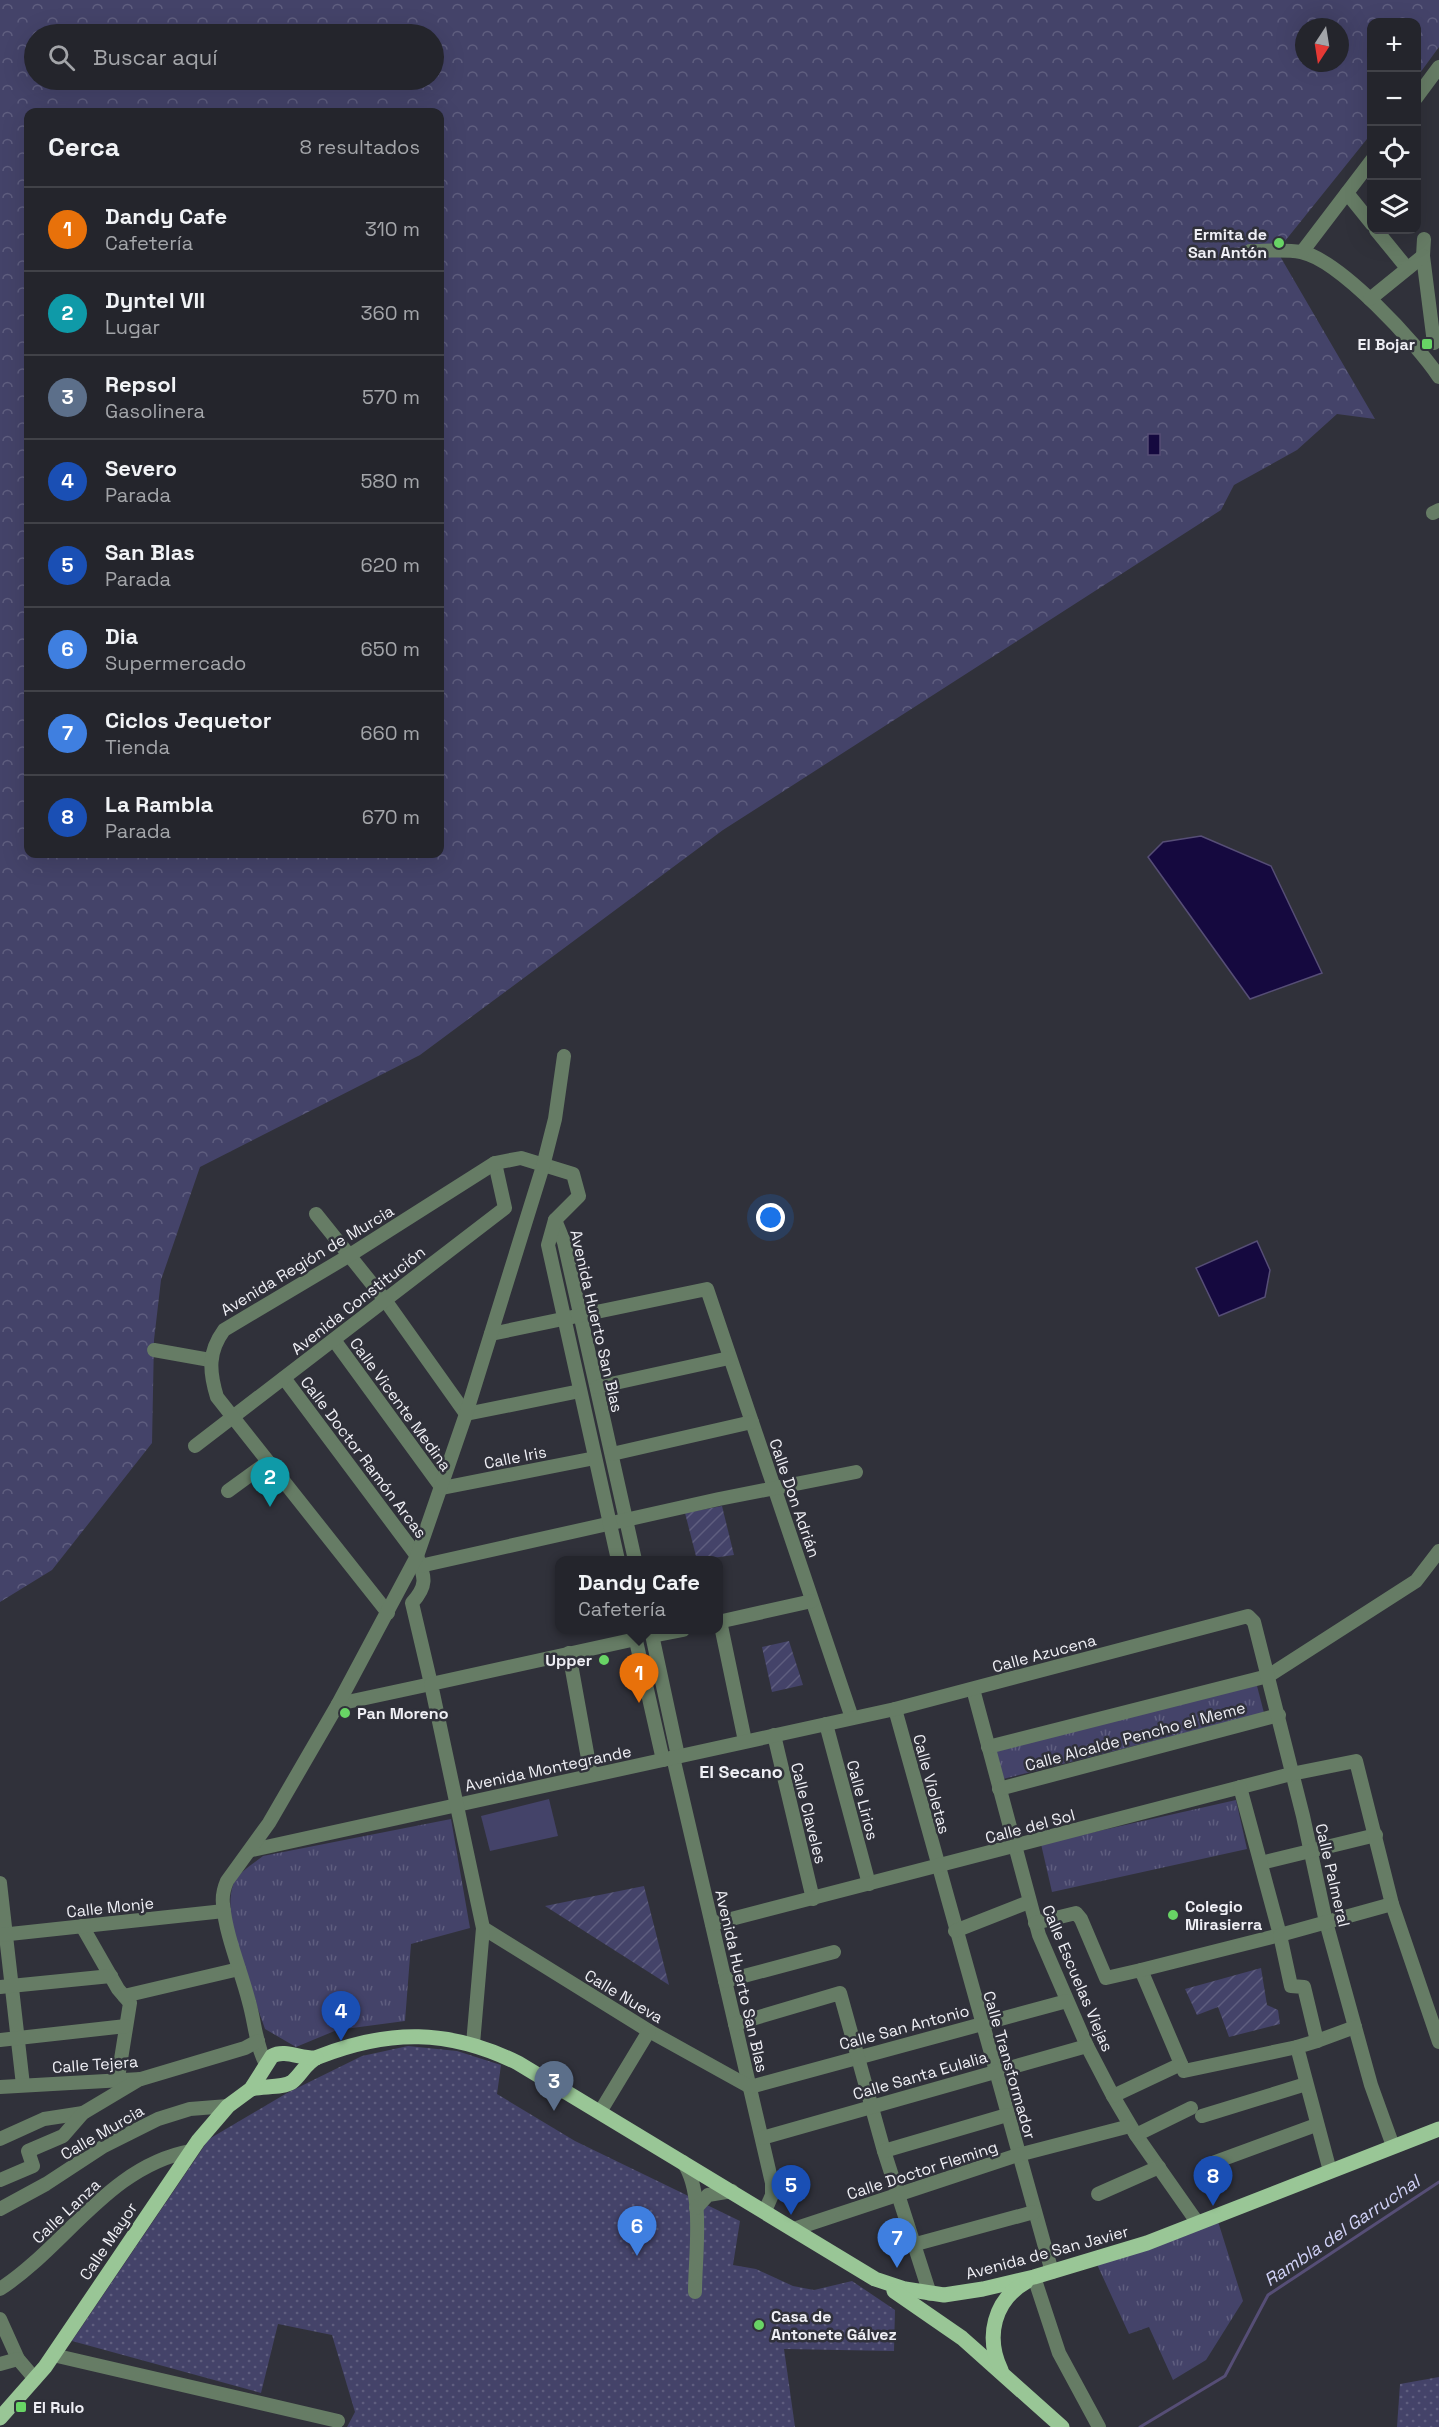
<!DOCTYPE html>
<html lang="es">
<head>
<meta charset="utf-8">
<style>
	body { margin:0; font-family:"Space Grotesk",sans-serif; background:#2c2d34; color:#f1f3f6 }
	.controls { position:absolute; right:18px; top:18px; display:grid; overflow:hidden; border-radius:12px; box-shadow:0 6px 24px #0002 }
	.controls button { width:54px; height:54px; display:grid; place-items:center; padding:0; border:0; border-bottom:2px solid #414248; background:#24252c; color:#f1f3f6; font:30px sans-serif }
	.compass { position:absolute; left:1295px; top:18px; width:54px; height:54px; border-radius:50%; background:#24252c; box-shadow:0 6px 24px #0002; rotate:192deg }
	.you { position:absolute; left:771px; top:1218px; width:21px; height:21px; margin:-15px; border:4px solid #fff; border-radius:50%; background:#1a73e8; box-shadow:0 0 0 9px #1a73e833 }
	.badge { display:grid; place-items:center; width:39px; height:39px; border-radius:50%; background:#68d465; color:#fff; font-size:20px; font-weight:700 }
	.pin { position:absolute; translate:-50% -50px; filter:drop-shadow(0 2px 3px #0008) }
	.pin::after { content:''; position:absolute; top:32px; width:21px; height:18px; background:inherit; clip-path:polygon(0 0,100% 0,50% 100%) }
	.popup { position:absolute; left:555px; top:1556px; width:168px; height:78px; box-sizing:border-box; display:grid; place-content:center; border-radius:12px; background:#24252c; filter:drop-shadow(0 2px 4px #0005); font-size:20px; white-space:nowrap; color:#a3a5a9 }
	.popup b { font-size:22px; color:#f1f3f6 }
	.popup::after { content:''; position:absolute; left:50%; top:100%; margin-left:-12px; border:12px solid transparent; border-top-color:#24252c }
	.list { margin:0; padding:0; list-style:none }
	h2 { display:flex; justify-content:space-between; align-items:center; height:78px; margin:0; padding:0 24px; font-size:26px }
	h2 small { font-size:20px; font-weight:400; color:#a3a5a9 }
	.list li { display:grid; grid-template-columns:39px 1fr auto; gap:18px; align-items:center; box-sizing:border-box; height:84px; padding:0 24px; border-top:2px solid #414248 }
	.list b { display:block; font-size:22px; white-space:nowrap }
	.list p { margin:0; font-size:20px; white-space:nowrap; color:#a3a5a9 }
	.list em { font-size:20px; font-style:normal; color:#a3a5a9 }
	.icon { flex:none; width:33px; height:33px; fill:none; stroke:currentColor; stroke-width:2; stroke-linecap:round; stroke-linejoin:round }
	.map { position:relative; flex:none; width:1439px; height:2427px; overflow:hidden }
	.search { position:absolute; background:#24252c; box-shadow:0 6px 24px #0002; left:24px; top:24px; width:420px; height:66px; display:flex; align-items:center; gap:15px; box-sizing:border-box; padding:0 21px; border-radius:33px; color:#a3a5a9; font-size:22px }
	.panel { position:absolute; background:#24252c; box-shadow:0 6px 24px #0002; left:24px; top:108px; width:420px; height:750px; border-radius:12px }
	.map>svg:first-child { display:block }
	.grass { fill:url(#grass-dots) }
	.forest { fill:url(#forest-crowns); fill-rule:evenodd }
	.park { fill:url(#park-tufts) }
	.garden { fill:url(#garden-furrows) }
	.pitch { fill:#444369 }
	.water { fill:#15093f; stroke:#564e76; stroke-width:1.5 }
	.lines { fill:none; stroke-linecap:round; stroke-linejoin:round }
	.stream { stroke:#564e76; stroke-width:3 }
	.minor { stroke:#667c65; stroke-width:14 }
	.major { stroke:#99c696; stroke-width:15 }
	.poi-dot { fill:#68d465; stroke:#30313a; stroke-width:2 }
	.labels { text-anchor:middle; stroke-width:5; stroke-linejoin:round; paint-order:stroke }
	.poi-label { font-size:16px; font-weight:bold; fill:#efeff5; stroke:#30313a; text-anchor:start }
	.street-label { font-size:16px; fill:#efeff5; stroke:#30313a }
	.neighbourhood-label { font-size:18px; font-weight:bold; fill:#efeff5; stroke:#30313a }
	.water-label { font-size:18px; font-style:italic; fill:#d0d1f6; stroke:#30313a }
</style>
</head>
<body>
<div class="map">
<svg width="1439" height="2427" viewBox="0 0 1439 2427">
	<defs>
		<pattern id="grass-dots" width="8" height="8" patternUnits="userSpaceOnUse" patternTransform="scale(1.5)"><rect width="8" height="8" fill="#444369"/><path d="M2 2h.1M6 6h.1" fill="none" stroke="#5f5e7f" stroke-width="1.8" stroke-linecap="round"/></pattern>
		<pattern id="forest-crowns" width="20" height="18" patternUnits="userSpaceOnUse" patternTransform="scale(1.5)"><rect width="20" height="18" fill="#444369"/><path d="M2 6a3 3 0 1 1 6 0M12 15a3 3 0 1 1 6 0" fill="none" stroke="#5f5e7f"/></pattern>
		<pattern id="park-tufts" width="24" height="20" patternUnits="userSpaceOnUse" patternTransform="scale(1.5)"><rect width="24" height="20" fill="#444369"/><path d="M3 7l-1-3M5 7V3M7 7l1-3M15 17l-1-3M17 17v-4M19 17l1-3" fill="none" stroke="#5f5e7f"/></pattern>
		<pattern id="garden-furrows" width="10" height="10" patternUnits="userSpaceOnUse" patternTransform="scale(1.5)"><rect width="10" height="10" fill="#444369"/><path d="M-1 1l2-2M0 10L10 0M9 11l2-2" fill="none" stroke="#5f5e7f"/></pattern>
	</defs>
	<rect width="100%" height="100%" fill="#30313a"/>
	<g class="grass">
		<polygon points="408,2046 457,2051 501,2065 497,2094 575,2141 740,2221 733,2265 756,2269 793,2286 814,2290 852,2281 895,2310 894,2351 784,2349 795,2427 347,2427 355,2412 332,2335 278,2324 261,2393 72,2341 209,2139 287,2093 362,2056"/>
		<polygon points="1439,2377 1439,2427 1397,2427 1400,2384"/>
	</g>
	<path class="forest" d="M0 0H1439V47L1417 77 1416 22H1372L1371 134 1277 251 1375 419 1337 414 1297 450 1234 485 1221 510 723 830 420 1055 200 1167 161 1280 154 1340 152 1443 52 1570 0 1602ZM1304 27H1340V63H1304ZM34 34H434V80H34ZM28 112H440V854H28Z"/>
	<g class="park">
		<polygon points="1256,1682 1264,1713 999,1780 991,1750"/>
		<polygon points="1236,1800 1247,1849 1052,1892 1041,1844"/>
		<path d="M451 1819 470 1928 411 1944 405 2021 337 2030 296 2047 265 2029C253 1993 221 1920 233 1885 238 1872 253 1864 263 1856Z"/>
		<polygon points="1216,2215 1243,2301 1206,2360 1173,2380 1149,2327 1129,2334 1095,2260"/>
	</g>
	<g class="garden">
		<polygon points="722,1506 734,1555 697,1560 685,1513"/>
		<polygon points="789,1641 803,1685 772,1692 762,1647"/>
		<polygon points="644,1886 669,1985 545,1906"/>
		<polygon points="1261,1968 1267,2005 1278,2010 1280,2024 1229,2037 1218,2007 1197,2015 1185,1989"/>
	</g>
	<polygon class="pitch" points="549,1799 558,1836 490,1851 481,1816"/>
	<g class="water">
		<rect x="1148" y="434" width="12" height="21"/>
		<polygon points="1201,836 1271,866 1322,973 1250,999 1148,857 1163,842"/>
		<polygon points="1257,1241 1270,1270 1265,1297 1219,1316 1196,1268"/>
	</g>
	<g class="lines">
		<polyline class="stream" points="1140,2427 1225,2376 1268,2295 1439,2182"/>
		<g class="minor">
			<polyline points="1416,98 1439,67"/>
			<polyline points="1347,193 1372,224"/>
			<polyline points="1376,230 1407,268"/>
			<polyline points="1424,239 1423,256 1434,343"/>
			<path d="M1250 251C1266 251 1285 249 1301 252 1340 260 1417 344 1439 377"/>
			<polyline points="1302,252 1372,160"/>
			<polyline points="1370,299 1423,256"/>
			<polyline points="1433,513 1439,510"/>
			<polyline points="316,1214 385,1300 466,1414 580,1391"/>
			<polyline points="555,1220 564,1242 635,1560"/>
			<polyline points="491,1334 707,1289 852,1718"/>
			<polyline points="334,1340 442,1488 595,1458"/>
			<polyline points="154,1350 210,1360"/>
			<path d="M284 1378 417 1556C425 1578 428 1585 412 1603L431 1684 338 1704"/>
			<polyline points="597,1387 729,1358"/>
			<polyline points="195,1446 505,1208 495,1163"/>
			<polyline points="612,1454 752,1422"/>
			<polyline points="228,1491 268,1462"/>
			<polyline points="420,1566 719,1499 856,1472"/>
			<path d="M388 1613 217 1397C209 1371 208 1352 224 1330L350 1255 495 1163 521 1158 573 1174 579 1196 555 1220 548 1245 618 1560"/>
			<polyline points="720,1621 745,1741"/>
			<polyline points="718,1622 812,1601"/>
			<polyline points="651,1630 678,1756"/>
			<polyline points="634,1632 663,1760"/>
			<polyline points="652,1636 683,1630"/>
			<polyline points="569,1653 591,1775"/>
			<polyline points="973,1689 1039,1935 1087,2046 1113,2096 1136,2135 1197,2222"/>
			<polyline points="895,1709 1052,2272"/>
			<polyline points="826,1724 869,1884"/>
			<polyline points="774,1735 813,1899"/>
			<polyline points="988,1747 1268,1676 1416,1581 1439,1551"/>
			<polyline points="673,1757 772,2183 772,2195 765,2211"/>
			<polyline points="999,1789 1279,1715"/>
			<polyline points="252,1850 895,1709 1248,1616 1254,1622 1303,1816 1326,1922 1371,2085 1393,2146"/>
			<polyline points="1261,1863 1376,1835"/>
			<polyline points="0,1883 23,2085"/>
			<polyline points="1035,1923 1076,1913 1081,1919 1106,1978 1141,1970 1184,2071 1297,2047"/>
			<polyline points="712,1924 1291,1774 1356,1761 1392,1904 1439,2042"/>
			<polyline points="82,1926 118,1989 130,2003 118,2078"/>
			<polyline points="483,1928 649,2031 750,2087 1067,2001"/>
			<polyline points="955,1931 1029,1902"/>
			<polyline points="0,1935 224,1911"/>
			<polyline points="1141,1970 1280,1935 1240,1787"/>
			<polyline points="725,1981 834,1952"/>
			<polyline points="0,1987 111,1976"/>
			<polyline points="124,1996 239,1969"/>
			<polyline points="735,2024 840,1993 884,2151 930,2294"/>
			<polyline points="0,2040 126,2026"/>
			<polyline points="1317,2041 1355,2027"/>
			<polyline points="473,2044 483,1928 431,1684 636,1639"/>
			<path d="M266 2064C256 2046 255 2023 249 2002 241 1970 226 1937 223 1904 222 1896 224 1888 227 1881L269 1823 338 1704 417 1556 466 1414 543 1166 555 1119 564 1056"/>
			<polyline points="0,2087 141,2079 245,2048 258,2041"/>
			<polyline points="1113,2096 1181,2064"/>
			<polyline points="600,2112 649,2031"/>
			<polyline points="1202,2116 1306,2084"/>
			<polyline points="1136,2135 1191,2108"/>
			<polyline points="762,2138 1087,2046"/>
			<polyline points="0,2139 44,2119 83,2113"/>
			<polyline points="884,2151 1007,2115"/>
			<path d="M683 2162C705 2194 695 2254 695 2292"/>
			<polyline points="1207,2165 1316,2125"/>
			<polyline points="1330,2171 1297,2047 1317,2041 1304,1987 1291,1986 1280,1935 1392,1904"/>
			<polyline points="0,2180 33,2166 28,2151 63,2136 83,2113 140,2079"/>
			<polyline points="1098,2194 1159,2167"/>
			<polyline points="696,2208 708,2195 732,2191"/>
			<polyline points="0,2209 46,2184 104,2146 158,2119 190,2109 228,2106"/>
			<polyline points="794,2229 1018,2155 1130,2126"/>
			<polyline points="916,2244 1034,2212"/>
			<polyline points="1034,2277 1059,2353 1099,2427"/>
			<path d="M0 2289C66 2246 109 2166 191 2151"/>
			<polyline points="0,2319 18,2359 35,2379"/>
			<polyline points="53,2355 338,2421"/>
			<polyline points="0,2364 18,2359"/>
		</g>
		<g class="major">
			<path d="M251 2089C263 2086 283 2088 292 2082 302 2074 305 2063 318 2057 389 2029 449 2029 518 2063L875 2279 905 2289 944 2295 983 2289 1034 2277 1147 2243 1439 2129"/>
			<polyline points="894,2291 962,2338 1062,2427"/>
			<path d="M1001 2370C985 2337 994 2300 1026 2282"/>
			<path d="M0 2418 45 2367 198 2141 228 2106 251 2089 272 2056C285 2049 301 2059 316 2058"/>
		</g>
	</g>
	<g class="poi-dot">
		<circle cx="1279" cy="243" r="6"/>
		<rect x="1421" y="338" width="12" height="12" rx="3"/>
		<circle cx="604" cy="1660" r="6"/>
		<circle cx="345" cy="1713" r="6"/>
		<circle cx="1173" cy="1915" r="6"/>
		<circle cx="759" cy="2325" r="6"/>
		<rect x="15" y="2401" width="12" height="12" rx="3"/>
	</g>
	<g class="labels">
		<g class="poi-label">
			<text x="1267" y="240" text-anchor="end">Ermita de<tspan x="1267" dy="18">San Antón</tspan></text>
			<text x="1415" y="350" text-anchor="end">El Bojar</text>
			<text x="592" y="1666" text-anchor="end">Upper</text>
			<text x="357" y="1719">Pan Moreno</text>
			<text x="1185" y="1912">Colegio<tspan x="1185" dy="18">Mirasierra</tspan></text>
			<text x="771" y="2322">Casa de<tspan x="771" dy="18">Antonete Gálvez</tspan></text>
			<text x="33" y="2413">El Rulo</text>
		</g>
		<g class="street-label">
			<text transform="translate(307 1260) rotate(-31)" y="6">Avenida Región de Murcia</text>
			<text transform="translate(358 1300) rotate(-38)" y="6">Avenida Constitución</text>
			<text transform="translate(597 1321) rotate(77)" y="6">Avenida Huerto San Blas</text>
			<text transform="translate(401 1404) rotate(54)" y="6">Calle Vicente Medina</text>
			<text transform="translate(364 1457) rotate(53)" y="6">Calle Doctor Ramón Arcas</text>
			<text transform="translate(515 1457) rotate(-11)" y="6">Calle Iris</text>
			<text transform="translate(795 1498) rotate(71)" y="6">Calle Don Adrián</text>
			<text transform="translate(1044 1653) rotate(-15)" y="6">Calle Azucena</text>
			<text transform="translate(1135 1736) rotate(-15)" y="6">Calle Alcalde Pencho el Meme</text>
			<text transform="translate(548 1768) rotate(-12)" y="6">Avenida Montegrande</text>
			<text transform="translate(932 1784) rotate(75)" y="6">Calle Violetas</text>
			<text transform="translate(863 1800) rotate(75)" y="6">Calle Lirios</text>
			<text transform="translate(809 1813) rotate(76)" y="6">Calle Claveles</text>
			<text transform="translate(1030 1826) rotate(-15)" y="6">Calle del Sol</text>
			<text transform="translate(1333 1875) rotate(77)" y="6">Calle Palmeral</text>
			<text transform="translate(110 1907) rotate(-6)" y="6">Calle Monje</text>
			<text transform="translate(1078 1978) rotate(67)" y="6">Calle Escuelas Viejas</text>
			<text transform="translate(742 1981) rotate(77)" y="6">Avenida Huerto San Blas</text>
			<text transform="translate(624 1996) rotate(31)" y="6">Calle Nueva</text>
			<text transform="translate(904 2027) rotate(-15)" y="6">Calle San Antonio</text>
			<text transform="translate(95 2064) rotate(-4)" y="6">Calle Tejera</text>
			<text transform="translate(1010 2065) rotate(74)" y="6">Calle Transformador</text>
			<text transform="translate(920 2075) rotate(-16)" y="6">Calle Santa Eulalia</text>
			<text transform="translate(102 2132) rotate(-30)" y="6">Calle Murcia</text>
			<text transform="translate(922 2170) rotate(-18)" y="6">Calle Doctor Fleming</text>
			<text transform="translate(66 2211) rotate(-43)" y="6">Calle Lanza</text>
			<text transform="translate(108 2241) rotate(-56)" y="6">Calle Mayor</text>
			<text transform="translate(1047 2252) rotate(-15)" y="6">Avenida de San Javier</text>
		</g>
		<g class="neighbourhood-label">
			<text x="741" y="1778">El Secano</text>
		</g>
		<g class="water-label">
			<text transform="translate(1342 2231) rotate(-34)" y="6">Rambla del Garruchal</text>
		</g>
	</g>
</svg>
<div class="controls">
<button>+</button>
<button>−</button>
<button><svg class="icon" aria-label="locate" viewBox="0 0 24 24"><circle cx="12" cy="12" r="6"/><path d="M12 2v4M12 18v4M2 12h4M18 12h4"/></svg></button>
<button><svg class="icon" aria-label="layers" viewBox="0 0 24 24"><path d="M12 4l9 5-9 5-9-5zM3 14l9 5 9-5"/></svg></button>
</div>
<svg class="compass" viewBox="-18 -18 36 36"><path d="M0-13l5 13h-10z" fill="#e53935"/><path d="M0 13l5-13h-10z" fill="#a3a5a9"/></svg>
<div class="you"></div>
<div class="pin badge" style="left:639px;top:1703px;background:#e8710a">1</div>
<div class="popup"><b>Dandy Cafe</b>Cafetería</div>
<div class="pin badge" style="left:270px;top:1507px;background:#0f9aa8">2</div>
<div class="pin badge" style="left:554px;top:2111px;background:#5c6f8a">3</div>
<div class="pin badge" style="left:341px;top:2041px;background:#1a4fb4">4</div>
<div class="pin badge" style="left:791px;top:2215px;background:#1a4fb4">5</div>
<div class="pin badge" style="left:637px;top:2256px;background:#3f7fe0">6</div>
<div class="pin badge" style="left:897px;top:2268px;background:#3f7fe0">7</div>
<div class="pin badge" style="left:1213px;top:2206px;background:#1a4fb4">8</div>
<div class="search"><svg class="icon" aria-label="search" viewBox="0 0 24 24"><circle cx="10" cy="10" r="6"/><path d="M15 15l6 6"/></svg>Buscar aquí</div>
<section class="panel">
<h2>Cerca<small>8 resultados</small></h2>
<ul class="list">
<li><span class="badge" style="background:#e8710a">1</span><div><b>Dandy Cafe</b><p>Cafetería</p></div><em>310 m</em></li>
<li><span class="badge" style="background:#0f9aa8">2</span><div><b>Dyntel VII</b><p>Lugar</p></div><em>360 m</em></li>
<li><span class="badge" style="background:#5c6f8a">3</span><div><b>Repsol</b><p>Gasolinera</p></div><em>570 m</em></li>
<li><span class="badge" style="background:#1a4fb4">4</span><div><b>Severo</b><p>Parada</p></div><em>580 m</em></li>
<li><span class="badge" style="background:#1a4fb4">5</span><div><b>San Blas</b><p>Parada</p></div><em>620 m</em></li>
<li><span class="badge" style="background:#3f7fe0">6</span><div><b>Dia</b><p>Supermercado</p></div><em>650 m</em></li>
<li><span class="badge" style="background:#3f7fe0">7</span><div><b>Ciclos Jequetor</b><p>Tienda</p></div><em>660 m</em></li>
<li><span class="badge" style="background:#1a4fb4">8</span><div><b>La Rambla</b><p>Parada</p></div><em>670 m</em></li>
</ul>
</section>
</div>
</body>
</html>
